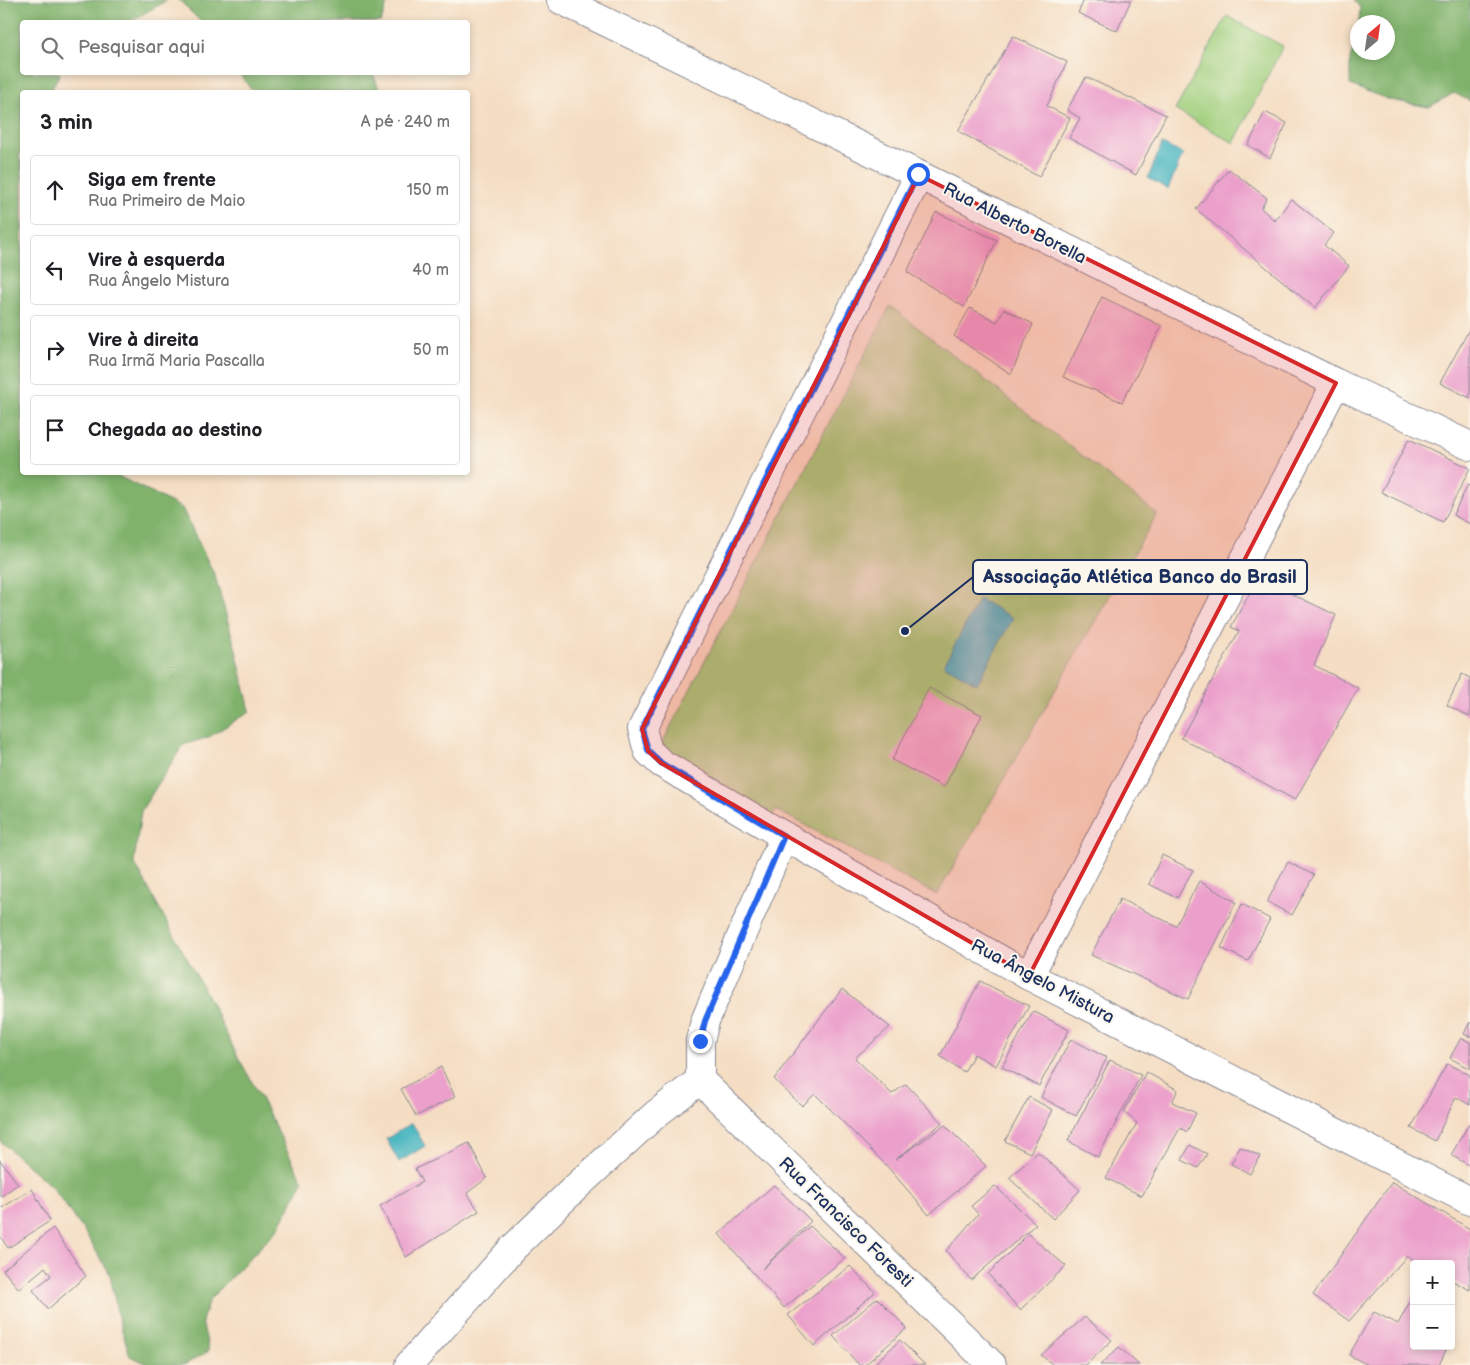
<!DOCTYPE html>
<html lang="pt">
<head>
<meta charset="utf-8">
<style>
	body { margin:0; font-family:"Balsamiq Sans",sans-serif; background:#f6f6f6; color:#202124 }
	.controls { position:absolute; right:15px; bottom:15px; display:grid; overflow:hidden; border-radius:5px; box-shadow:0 2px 8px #0003 }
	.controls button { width:45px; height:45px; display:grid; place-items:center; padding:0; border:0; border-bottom:1px solid #e0e0e0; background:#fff; color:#202124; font:25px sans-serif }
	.compass { position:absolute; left:1350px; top:15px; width:45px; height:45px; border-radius:50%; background:#fff; box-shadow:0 2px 8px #0003; rotate:29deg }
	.stop { position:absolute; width:15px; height:15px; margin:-11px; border:4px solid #2563eb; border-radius:50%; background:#fff }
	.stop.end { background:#2563eb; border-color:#fff; box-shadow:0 1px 5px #0008 }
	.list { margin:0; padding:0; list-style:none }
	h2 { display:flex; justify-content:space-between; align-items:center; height:65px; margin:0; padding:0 20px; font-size:21px }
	h2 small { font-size:16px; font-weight:400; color:#757577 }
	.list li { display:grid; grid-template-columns:32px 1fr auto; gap:15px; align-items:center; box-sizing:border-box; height:70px; margin:0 10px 10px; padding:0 10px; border:1px solid #e0e0e0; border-radius:5px }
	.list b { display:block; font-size:19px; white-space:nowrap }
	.list p { margin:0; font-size:16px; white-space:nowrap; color:#757577 }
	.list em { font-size:16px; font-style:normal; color:#757577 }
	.icon { flex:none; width:28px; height:28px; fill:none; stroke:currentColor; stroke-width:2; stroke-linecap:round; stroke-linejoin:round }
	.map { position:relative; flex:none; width:1470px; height:1365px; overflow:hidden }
	.search { position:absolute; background:#fff; box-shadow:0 2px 8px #0003; left:20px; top:20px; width:450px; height:55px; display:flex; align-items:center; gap:12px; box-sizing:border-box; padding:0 18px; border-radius:5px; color:#757577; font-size:19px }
	.panel { position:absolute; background:#fff; box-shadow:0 2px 8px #0003; left:20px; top:90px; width:450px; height:385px; border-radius:5px }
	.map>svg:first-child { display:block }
	.green { fill:#a0cf7d; stroke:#5e7f6e }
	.forest { fill:#80b26c; stroke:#4e7065 }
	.water { fill:#47b5c0; stroke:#31728f }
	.building { fill:#eb9fcb }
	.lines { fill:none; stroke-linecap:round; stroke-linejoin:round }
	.minor-casing { stroke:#888690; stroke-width:30 }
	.minor { stroke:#fff; stroke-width:28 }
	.route { stroke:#2563eb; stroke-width:6 }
	.marked { fill:#d62828; fill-opacity:0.2; stroke:#d62828; stroke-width:4; stroke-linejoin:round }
	.labels { text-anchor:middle; stroke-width:4; stroke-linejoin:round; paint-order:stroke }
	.street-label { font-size:18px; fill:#1b2f5e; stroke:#fbf7ec }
	.leader { fill:none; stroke:#1b2f5e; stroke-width:2 }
	.callout-dot { fill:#1b2f5e; stroke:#fbf7ec; stroke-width:2 }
	.callout { fill:#fbf7ec; stroke:#1b2f5e; stroke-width:2 }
	.callout-label { font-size:19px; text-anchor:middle; font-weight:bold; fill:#1b2f5e }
</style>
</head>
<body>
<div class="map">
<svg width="1470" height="1365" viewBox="0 0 1470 1365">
	<rect width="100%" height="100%" fill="#fbf7ec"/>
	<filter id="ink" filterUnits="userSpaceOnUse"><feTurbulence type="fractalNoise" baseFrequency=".02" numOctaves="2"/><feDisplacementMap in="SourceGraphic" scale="10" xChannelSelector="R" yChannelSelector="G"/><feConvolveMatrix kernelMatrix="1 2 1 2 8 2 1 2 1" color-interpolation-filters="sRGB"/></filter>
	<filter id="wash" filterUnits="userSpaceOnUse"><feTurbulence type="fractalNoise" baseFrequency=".0096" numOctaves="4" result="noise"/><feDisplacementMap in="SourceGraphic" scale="20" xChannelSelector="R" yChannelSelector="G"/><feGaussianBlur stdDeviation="1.12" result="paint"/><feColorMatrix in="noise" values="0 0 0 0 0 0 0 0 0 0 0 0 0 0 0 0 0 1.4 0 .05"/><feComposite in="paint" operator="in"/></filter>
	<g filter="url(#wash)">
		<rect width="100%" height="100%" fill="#f4ddc2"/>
		<g class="green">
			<polygon points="1227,16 1283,46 1234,143 1175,110"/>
			<polygon points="890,306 1157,514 937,895 776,810 772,817 659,749"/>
		</g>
		<g class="forest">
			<polygon points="0,0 168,0 129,22 22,22 22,72 60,73 50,92 22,92 22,150 19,157 22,165 22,472 117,473 120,477 182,508 215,576 236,650 250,711 209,737 183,745 141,811 134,862 207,995 238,1057 260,1096 303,1182 278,1229 209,1300 202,1321 209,1351 184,1365 150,1365 130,1356 118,1317 110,1274 82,1228 52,1187 0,1141"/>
			<polygon points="179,0 388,0 381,22 201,22"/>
			<polygon points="1354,0 1470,0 1470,101 1454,93 1429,107 1390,100 1350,85 1350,59 1357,37 1358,52 1388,52 1388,22 1359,22 1360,8"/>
			<polygon points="239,73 373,73 380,92 253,92"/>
		</g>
		<g class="water">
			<polygon points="1162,144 1183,154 1168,189 1148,178"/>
			<polygon points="979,599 1013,618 977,684 944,665"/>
			<polygon points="412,1123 425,1146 399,1162 386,1139"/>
		</g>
		<g id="blocks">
			<g class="building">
				<polygon points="1084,0 1131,0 1117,31 1078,13"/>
				<polygon points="1013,36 1067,62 1047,106 1070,118 1039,177 958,131"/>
				<polygon points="1086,77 1166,115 1136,175 1069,138 1080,118 1067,110"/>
				<polygon points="1265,112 1287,123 1270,158 1248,145"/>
				<polygon points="1229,169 1267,198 1261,208 1275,221 1291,199 1334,233 1324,245 1349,266 1315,308 1196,209"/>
				<polygon points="936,212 997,240 964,307 907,272"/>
				<polygon points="1102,297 1162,326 1122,402 1063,377"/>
				<polygon points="970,308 997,322 1004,309 1033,324 1011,374 954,336"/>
				<polygon points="1470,328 1470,398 1440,383"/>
				<polygon points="1409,439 1470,468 1443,522 1381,492"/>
				<polygon points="1468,485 1470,486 1470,524 1453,515"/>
				<polygon points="1258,578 1336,615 1314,665 1358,688 1295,800 1181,738 1239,631 1231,627"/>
				<polygon points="1462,674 1470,678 1470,717 1447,705"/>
				<polygon points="929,688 982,715 944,787 892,760"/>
				<polygon points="1162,855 1193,870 1177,898 1149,884"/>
				<polygon points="1288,862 1314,875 1292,915 1267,902"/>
				<polygon points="1199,881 1236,902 1188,999 1091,955 1120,899 1176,926"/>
				<polygon points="1242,904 1270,919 1248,961 1221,948"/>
				<polygon points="980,981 1029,1006 996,1066 974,1054 964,1072 940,1056"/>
				<polygon points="842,989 890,1027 855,1058 892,1094 906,1084 942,1123 895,1160 945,1125 986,1166 929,1215 886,1165 815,1094 802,1106 774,1079"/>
				<polygon points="1033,1011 1069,1030 1039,1086 1002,1067"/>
				<polygon points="1470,1022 1470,1037 1464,1034"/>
				<polygon points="1461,1038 1470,1042 1470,1069 1450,1058"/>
				<polygon points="1071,1039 1107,1058 1076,1116 1041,1097"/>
				<polygon points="1110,1060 1141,1075 1098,1157 1068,1141"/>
				<polygon points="1447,1064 1470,1075 1470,1105 1456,1097 1435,1141 1411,1128"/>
				<polygon points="441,1067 455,1097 416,1116 401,1089"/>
				<polygon points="1146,1072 1178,1090 1172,1102 1196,1113 1187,1132 1180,1128 1142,1196 1106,1178 1137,1123 1124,1112"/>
				<polygon points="1029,1097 1053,1110 1030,1153 1005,1141"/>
				<polygon points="1470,1122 1470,1166 1451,1155"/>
				<polygon points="469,1143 487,1178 467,1193 479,1211 406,1257 380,1206 422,1182 415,1169"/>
				<polygon points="1190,1145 1207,1154 1198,1168 1182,1160"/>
				<polygon points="1240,1147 1260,1156 1250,1174 1231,1164"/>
				<polygon points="1038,1152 1080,1190 1053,1219 1009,1178"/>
				<polygon points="0,1160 18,1184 0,1197"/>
				<polygon points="1392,1182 1470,1229 1470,1290 1451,1280 1451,1264 1421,1264 1407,1256 1349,1321 1313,1295"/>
				<polygon points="774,1185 811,1221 762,1269 810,1226 845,1258 784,1308 719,1234"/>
				<polygon points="995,1186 1036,1224 971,1280 946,1251 978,1214 971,1206"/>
				<polygon points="32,1189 50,1221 8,1248 0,1236 0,1209"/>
				<polygon points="53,1228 86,1276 48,1309 33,1290 51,1276 45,1267 19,1289 3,1270"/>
				<polygon points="1028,1234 1066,1266 1020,1310 988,1274"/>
				<polygon points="850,1266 875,1292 814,1346 788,1315"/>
				<polygon points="1414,1294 1414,1346 1445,1346 1447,1348 1439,1365 1368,1365 1349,1355 1374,1312 1398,1324"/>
				<polygon points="877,1298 907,1328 865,1365 859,1365 833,1336"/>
				<polygon points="1085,1317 1112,1340 1086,1365 1053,1365 1041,1355"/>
				<polygon points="900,1340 925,1365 873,1365"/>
				<polygon points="1119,1347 1139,1365 1100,1365"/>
			</g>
		</g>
	</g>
	<g filter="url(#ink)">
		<use href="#blocks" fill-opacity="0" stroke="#888690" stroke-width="1"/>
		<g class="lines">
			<defs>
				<g id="minor">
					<polyline points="561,0 919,175 1336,383 1470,446"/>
					<polyline points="919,175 642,729 648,751 661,763 784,836 1029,976 1470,1201"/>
					<polyline points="1029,976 1336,383"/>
					<polyline points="700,1080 992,1365"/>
					<polyline points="700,1080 700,1041 705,1021 784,836"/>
					<polyline points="409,1365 512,1249 576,1187 656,1114 700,1080"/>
				</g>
			</defs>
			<use href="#minor" class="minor-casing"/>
			<use href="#minor" class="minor"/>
		</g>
	</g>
	<g class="lines" filter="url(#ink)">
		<polyline class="route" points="700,1041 705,1021 784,836 661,763 648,750 642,729 918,174"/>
	</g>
	<path class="marked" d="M919 175 1336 383 1029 976 661 763 648 751 642 729Z"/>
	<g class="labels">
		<g class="street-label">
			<text transform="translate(1015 223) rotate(27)" y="6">Rua Alberto Borella</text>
			<text transform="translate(1043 981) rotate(28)" y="6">Rua Ângelo Mistura</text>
			<text transform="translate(846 1222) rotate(44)" y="6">Rua Francisco Foresti</text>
		</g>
	</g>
	<path class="leader" d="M905 631L973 577"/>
	<circle class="callout-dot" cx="905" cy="631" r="5"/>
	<rect class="callout" x="973" y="560" width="334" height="34" rx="5"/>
	<g class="callout-label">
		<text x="1140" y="583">Associação Atlética Banco do Brasil</text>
	</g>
</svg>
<div class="controls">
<button>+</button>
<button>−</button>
</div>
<svg class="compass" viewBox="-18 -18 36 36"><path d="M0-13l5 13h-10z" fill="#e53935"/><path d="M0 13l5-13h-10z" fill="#757577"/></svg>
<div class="stop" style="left:918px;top:174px"></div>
<div class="stop end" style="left:700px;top:1041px"></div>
<div class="search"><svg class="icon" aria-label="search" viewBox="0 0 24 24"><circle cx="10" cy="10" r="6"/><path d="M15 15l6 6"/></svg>Pesquisar aqui</div>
<section class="panel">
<h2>3 min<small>A pé · 240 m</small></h2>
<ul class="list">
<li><svg class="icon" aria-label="ahead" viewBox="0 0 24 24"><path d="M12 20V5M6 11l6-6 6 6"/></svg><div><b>Siga em frente</b><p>Rua Primeiro de Maio</p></div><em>150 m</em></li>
<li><svg class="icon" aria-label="left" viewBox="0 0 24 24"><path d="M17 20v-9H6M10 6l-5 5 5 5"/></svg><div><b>Vire à esquerda</b><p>Rua Ângelo Mistura</p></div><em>40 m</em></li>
<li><svg class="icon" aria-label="right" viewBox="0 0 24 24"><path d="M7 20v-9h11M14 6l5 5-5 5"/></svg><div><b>Vire à direita</b><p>Rua Irmã Maria Pascalla</p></div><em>50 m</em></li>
<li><svg class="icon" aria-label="arrive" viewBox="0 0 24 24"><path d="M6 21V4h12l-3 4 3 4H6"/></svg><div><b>Chegada ao destino</b></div></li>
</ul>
</section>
</div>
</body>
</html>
